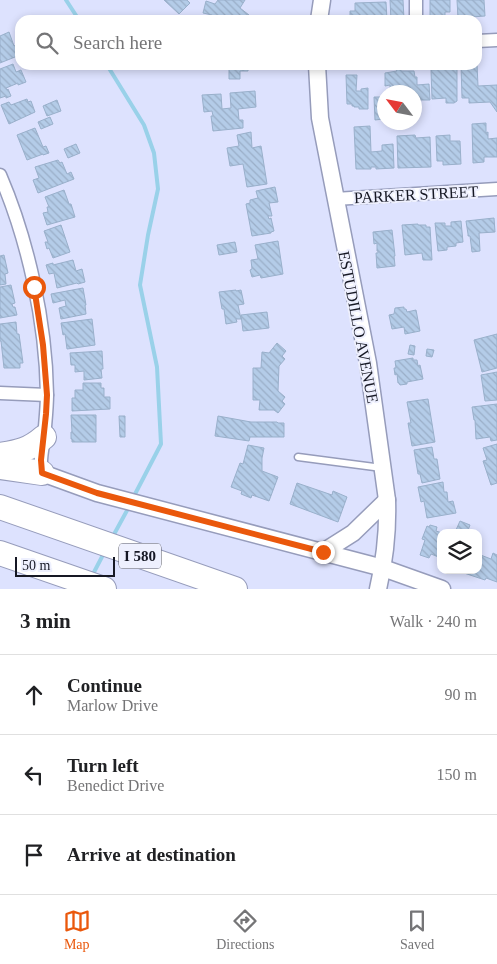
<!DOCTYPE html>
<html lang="en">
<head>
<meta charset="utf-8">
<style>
	body { margin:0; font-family:"Times New Roman",serif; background:#f2f2f2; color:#202124 }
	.controls { position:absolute; right:15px; bottom:15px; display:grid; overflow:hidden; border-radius:10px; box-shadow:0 2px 8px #0003 }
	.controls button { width:45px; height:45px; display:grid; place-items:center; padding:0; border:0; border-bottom:1px solid #e0e0e0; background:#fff; color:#202124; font:25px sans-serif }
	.compass { position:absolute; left:377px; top:85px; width:45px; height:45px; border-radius:50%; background:#fff; box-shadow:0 2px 8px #0003; rotate:302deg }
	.scale { position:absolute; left:15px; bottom:12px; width:100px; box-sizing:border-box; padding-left:5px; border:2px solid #161824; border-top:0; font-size:14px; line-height:18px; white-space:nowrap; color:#161824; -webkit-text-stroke:4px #eef0fe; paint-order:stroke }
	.stop { position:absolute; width:15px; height:15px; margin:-11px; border:4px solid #ea580c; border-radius:50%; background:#fff }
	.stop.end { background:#ea580c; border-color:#fff; box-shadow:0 1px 5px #0008 }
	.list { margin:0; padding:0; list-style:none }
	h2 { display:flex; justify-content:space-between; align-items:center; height:65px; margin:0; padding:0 20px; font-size:21px }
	h2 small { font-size:16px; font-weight:400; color:#757577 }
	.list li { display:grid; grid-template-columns:32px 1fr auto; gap:15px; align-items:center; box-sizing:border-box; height:80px; padding:0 20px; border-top:1px solid #e0e0e0 }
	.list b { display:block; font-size:19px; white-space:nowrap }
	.list p { margin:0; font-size:16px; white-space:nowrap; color:#757577 }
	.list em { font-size:16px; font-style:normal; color:#757577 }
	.icon { flex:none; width:28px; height:28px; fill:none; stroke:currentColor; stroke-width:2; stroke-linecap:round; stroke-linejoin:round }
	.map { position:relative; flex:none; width:497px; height:589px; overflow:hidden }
	.search { position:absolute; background:#fff; box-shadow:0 2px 8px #0003; left:15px; right:15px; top:15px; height:55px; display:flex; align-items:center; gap:12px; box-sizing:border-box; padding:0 18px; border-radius:15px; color:#757577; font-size:19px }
	.sheet { height:305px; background:#fff }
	nav { display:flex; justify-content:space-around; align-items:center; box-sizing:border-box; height:70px; border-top:1px solid #e0e0e0; background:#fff; font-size:14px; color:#757577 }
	nav a { display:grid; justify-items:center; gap:2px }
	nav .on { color:#ea580c }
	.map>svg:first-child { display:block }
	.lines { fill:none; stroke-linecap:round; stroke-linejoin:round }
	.stream { stroke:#99d1e9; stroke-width:4 }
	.building { fill:url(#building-back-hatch); stroke:#99b0cb }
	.service-casing { stroke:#969cbb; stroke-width:9 }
	.minor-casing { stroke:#969cbb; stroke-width:15 }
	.tertiary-casing { stroke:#969cbb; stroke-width:19 }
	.motorway-casing { stroke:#969cbb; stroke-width:26 }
	.service { stroke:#fff; stroke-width:6 }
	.minor { stroke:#fff; stroke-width:12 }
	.tertiary { stroke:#fff; stroke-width:16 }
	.motorway { stroke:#fff; stroke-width:24 }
	.route { stroke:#ea580c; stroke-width:6 }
	.labels { text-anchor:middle; stroke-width:4; stroke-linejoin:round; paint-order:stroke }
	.shield { fill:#eef0fe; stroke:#575965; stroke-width:1 }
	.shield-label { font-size:15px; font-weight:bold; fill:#161824 }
	.street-label { font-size:16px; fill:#161824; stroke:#eef0fe }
</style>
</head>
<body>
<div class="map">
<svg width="497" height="589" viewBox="0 0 497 589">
	<defs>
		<pattern id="building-back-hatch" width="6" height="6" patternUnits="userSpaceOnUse" patternTransform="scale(1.25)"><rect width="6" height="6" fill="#b4cce8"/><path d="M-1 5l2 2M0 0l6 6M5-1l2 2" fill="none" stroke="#9aaec7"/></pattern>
	</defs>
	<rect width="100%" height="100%" fill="#dde2fe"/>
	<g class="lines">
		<g class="stream">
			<polyline points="66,0 79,20"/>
			<polyline points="107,65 144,125 154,153 158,189 148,235 140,285 157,367 161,444 133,498"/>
			<polyline points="112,538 130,505"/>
			<polyline points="92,576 105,551"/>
		</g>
	</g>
	<g class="building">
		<polygon points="164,0 187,0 190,3 179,14"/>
		<polygon points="218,0 245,0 240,8 249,15 245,20 218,20 212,15 203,13 206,1 215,4"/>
		<polygon points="390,0 403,0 404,19 391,20"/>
		<polygon points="430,0 450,0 450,12 445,12 445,17 430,17"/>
		<polygon points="457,0 484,0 485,16 458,18"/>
		<polygon points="386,2 387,20 350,20 350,11 355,11 355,3"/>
		<polygon points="9,32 14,46 20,43 20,55 0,63 0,36"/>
		<polygon points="13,64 16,72 21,70 26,82 18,85 18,83 6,88 7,90 8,89 11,96 6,98 6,96 0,98 0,69"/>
		<polygon points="477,64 478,86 497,85 497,112 490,102 469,103 469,98 462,98 461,65"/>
		<polygon points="229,65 248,65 248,71 240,71 240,79 229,79"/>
		<polygon points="457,68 457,101 454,103 446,103 446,98 432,99 431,70"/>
		<polygon points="396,69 401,69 401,71 414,71 415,77 417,77 417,85 429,84 430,100 414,100 414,92 386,92 385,91 390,90 390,85 385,86 385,73 397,71"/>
		<polygon points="346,75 357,75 356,91 361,91 361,89 368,88 368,109 359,109 359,107 354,107 354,106 352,106 352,104 347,104"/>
		<polygon points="255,91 256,107 238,109 239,120 243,120 243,128 213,131 211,116 213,116 212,111 204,112 202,95 221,94 222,109 231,108 230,93"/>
		<polygon points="374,97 382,97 383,119 375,120"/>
		<polygon points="27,99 28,102 31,101 35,112 9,124 1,105 9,102 11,105"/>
		<polygon points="57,100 61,111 47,116 43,106"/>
		<polygon points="50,117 53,124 41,129 38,122"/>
		<polygon points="486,123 486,133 488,132 488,139 497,138 497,157 484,157 484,162 473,163 472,124"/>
		<polygon points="370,126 371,152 382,151 382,145 393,144 394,168 376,169 376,167 371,167 371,169 356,169 354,127"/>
		<polygon points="35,128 43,147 46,146 49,153 43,155 43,154 27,160 17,135"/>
		<polygon points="251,132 252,148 261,146 267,184 247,187 243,164 230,166 227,148 239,146 237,135"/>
		<polygon points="415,135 416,138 430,137 431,167 398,168 397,136"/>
		<polygon points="450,135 450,141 460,141 461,164 443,165 443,161 437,161 436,136"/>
		<polygon points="76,144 80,153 68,158 64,149"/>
		<polygon points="58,160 60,163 62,162 67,174 71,172 74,179 38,193 33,180 39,178 35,167"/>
		<polygon points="275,187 278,202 269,203 272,216 268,216 269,219 271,218 274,231 271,232 271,233 252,236 246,204 250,203 250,200 258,198 256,191"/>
		<polygon points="64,190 69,204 71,204 75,217 47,225 43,213 48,212 47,207 49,207 45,197"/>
		<polygon points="494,218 495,232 479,233 480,251 472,252 470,236 468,236 468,234 466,221"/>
		<polygon points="461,221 463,242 456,243 456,246 447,247 447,250 438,251 435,223 445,223 445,226 451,226 451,222"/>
		<polygon points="418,224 418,225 426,225 426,227 430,227 432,260 423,260 422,253 405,255 402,225"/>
		<polygon points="61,225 70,252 53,258 49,248 47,249 45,242 48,242 44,231"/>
		<polygon points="392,230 395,256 394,256 395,266 377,268 376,253 378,253 378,251 377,251 377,243 374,244 373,232"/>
		<polygon points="278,241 283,274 261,278 260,275 252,277 250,270 252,269 251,260 258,259 255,245"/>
		<polygon points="235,242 237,252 219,255 217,245"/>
		<polygon points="4,255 8,273 5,274 6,284 0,285 0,256"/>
		<polygon points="73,260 76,271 82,269 85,282 78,284 77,283 57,288 54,273 49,274 46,265 53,263 53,265"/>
		<polygon points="11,285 15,303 12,304 13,307 15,307 17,315 0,318 0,287"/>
		<polygon points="83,288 86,305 85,305 86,314 61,319 59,308 66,306 65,300 53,303 51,294"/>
		<polygon points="236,290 236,291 241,290 244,304 238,305 241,319 236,319 237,322 226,324 224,309 222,309 219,292"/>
		<polygon points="404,307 404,309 406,309 407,312 416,310 420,331 405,334 404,327 392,329 389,315 394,314 395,308"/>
		<polygon points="267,312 269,328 243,331 241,315"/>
		<polygon points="92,319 95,345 67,349 65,334 63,335 61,323"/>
		<polygon points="16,322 17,334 19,334 23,363 20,363 20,368 4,368 1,341 0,341 0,324"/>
		<polygon points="497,334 497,368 482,372 474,340"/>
		<polygon points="277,343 286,351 282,356 285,359 279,366 278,391 285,397 282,401 285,404 278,413 274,410 259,410 260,400 253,400 253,368 261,368 262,352 269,353"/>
		<polygon points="410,345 415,346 414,355 408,354"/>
		<polygon points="427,349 434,350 432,357 426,356"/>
		<polygon points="102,351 103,369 101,369 102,378 84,380 84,371 75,372 75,365 71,365 70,353"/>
		<polygon points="413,358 413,360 417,360 418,366 420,365 423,379 407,382 407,384 400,385 399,383 398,383 397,374 395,375 394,368 396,368 395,361"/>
		<polygon points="497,372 497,400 485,401 481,375"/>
		<polygon points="83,383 101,383 101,388 104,388 104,397 110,397 110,409 72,411 72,398 75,398 75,390 83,390"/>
		<polygon points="428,399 435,442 412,446 408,423 411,423 407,402"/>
		<polygon points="497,404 497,440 491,441 490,437 476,439 475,420 474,420 472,407"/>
		<polygon points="71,415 96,415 96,442 72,442 72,439 71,439 71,432 72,432"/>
		<polygon points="119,416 125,416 125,437 120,437"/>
		<polygon points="218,416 251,422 277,422 278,423 284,423 284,437 250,437 249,441 215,436"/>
		<polygon points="497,444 497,483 491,485 483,461 487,460 483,448"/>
		<polygon points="248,445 264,448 262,458 262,471 278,477 269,501 252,495 251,498 241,494 242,491 231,487 240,463 243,464"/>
		<polygon points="432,447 434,459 437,459 440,479 422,483 420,474 418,474 414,450"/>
		<polygon points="443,482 444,492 447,492 448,502 453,501 456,513 427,518 424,501 421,502 418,487"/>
		<polygon points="297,483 332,495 333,491 347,497 338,522 290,504"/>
		<polygon points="460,521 470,525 467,533 463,533 456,530"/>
		<polygon points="430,525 437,527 436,531 442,533 441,533 441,558 431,554 429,558 420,555 425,540 422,539 427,526 429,527"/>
		<polygon points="493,553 497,555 497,582 486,578 485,580 461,572 461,570 478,570 478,554 491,559"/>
	</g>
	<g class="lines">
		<defs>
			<polyline id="service" points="298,457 382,468"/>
			<g id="minor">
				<polyline points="416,0 416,20"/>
				<polyline points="477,41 497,40"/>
				<path d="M0 175C28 240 46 322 47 394 47 409 45 424 44 439 42 451 39 462 42 473"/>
				<polyline points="335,199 497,189"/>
				<polyline points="0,393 47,395"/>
			</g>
			<g id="tertiary">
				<polyline points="319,20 322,0"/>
				<path d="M317 65 320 118 368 363 387 500C388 530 385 559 378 589"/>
				<polyline points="42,473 97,493 383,568 442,589"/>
				<polyline points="323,552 353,533 387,500"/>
			</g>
			<g id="motorway">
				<path d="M0 455C19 452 29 450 44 437"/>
				<polyline points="0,467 42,473"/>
				<polyline points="0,507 235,589"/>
				<polyline points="0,553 104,589"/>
			</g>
		</defs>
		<use href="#service" class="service-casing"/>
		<use href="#minor" class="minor-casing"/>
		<use href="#tertiary" class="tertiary-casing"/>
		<use href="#motorway" class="motorway-casing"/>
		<use href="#service" class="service"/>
		<use href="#minor" class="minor"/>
		<use href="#tertiary" class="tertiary"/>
		<use href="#motorway" class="motorway"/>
	</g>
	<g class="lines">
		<polyline class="route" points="34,287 43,345 47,395 46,414 41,460 42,473 97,493 323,552"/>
	</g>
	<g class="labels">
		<rect class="shield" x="119" y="543.5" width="42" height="25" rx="4"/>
		<g class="shield-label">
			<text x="140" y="561">I 580</text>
		</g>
		<g class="street-label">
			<text transform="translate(416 194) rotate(-3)" y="6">PARKER STREET</text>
			<text transform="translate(359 327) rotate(79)" y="6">ESTUDILLO AVENUE</text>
		</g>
	</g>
</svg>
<div class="controls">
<button><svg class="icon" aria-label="layers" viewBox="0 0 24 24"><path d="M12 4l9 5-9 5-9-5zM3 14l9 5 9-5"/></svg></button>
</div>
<svg class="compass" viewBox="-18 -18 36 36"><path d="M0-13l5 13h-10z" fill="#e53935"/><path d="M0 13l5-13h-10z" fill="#757577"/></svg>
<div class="scale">50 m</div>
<div class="stop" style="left:34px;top:287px"></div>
<div class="stop end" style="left:323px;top:552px"></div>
<div class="search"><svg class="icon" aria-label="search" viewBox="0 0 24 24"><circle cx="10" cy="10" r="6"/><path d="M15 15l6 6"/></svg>Search here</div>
</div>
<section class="sheet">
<h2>3 min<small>Walk · 240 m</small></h2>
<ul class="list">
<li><svg class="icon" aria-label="ahead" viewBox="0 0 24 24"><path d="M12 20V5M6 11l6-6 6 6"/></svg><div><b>Continue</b><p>Marlow Drive</p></div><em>90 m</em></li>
<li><svg class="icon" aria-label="left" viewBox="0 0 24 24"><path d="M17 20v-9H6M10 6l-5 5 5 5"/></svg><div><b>Turn left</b><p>Benedict Drive</p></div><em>150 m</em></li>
<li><svg class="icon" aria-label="arrive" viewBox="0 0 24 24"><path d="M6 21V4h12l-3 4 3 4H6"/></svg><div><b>Arrive at destination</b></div></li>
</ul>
</section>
<nav>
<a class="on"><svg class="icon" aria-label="map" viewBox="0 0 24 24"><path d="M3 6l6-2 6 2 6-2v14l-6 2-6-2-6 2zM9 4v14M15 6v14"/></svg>Map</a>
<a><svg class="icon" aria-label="directions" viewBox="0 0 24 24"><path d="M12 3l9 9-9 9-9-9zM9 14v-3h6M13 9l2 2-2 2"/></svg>Directions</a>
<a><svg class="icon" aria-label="saved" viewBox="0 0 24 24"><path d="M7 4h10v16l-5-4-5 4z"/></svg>Saved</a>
</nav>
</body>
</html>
